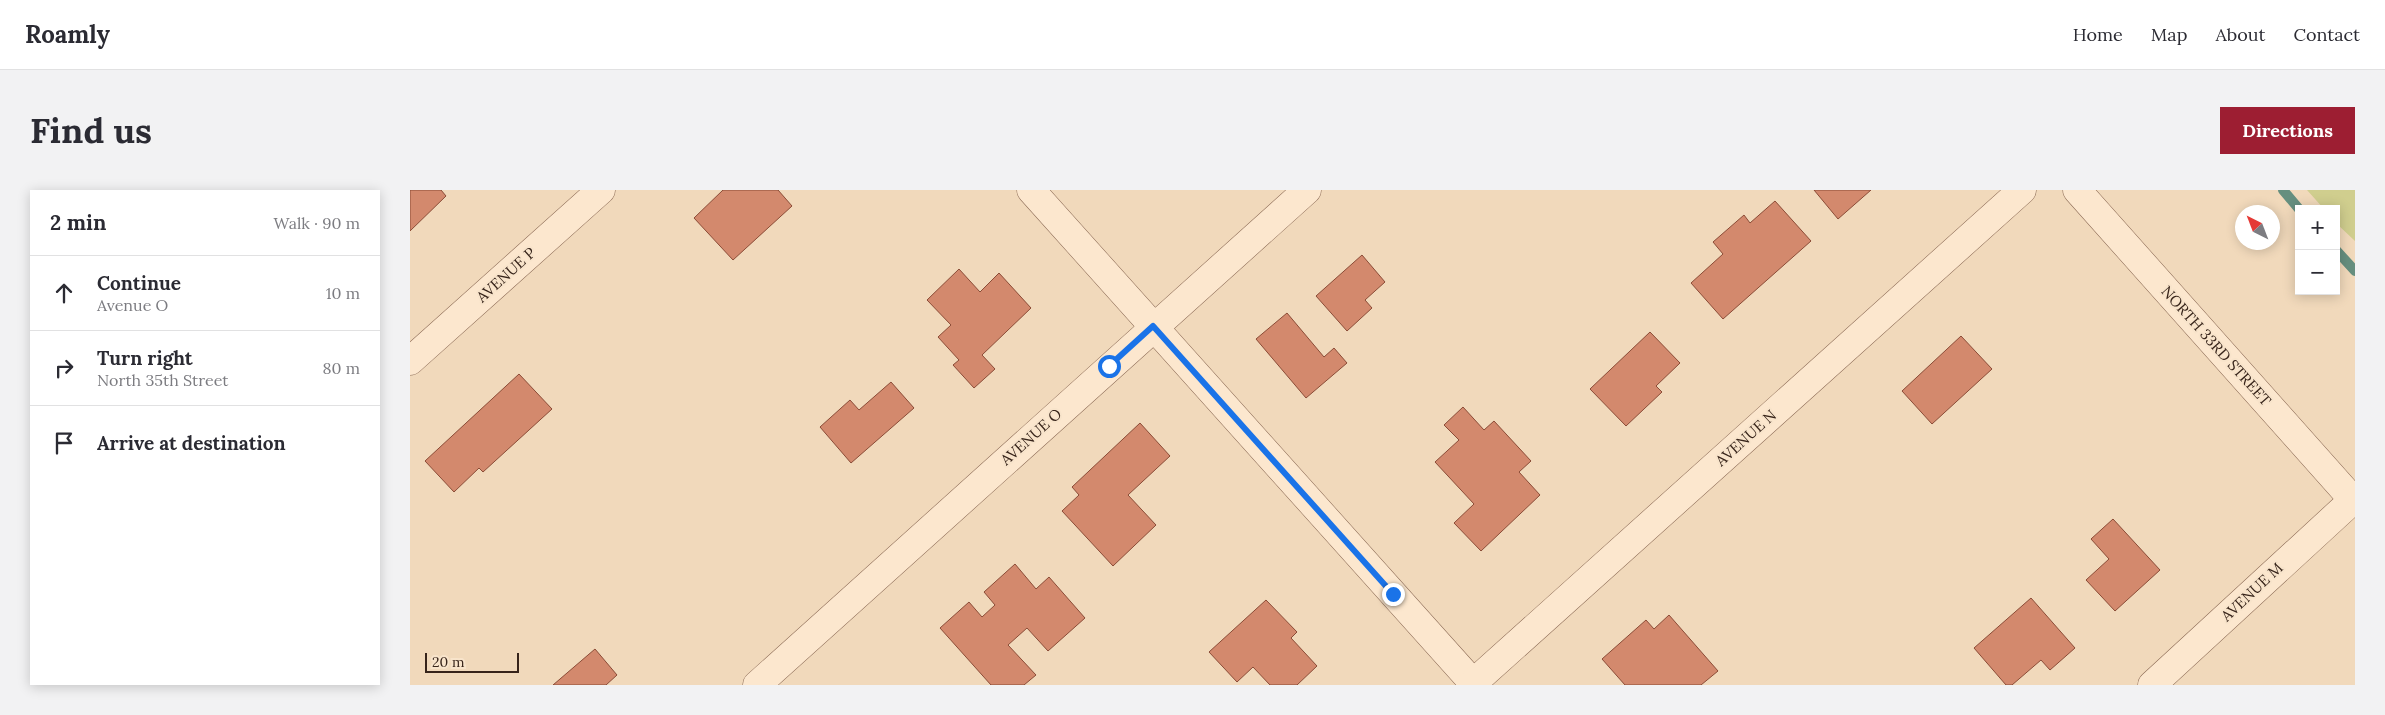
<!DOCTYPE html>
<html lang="en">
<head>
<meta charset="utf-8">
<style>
	body { margin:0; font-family:Lora,serif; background:#f2f2f3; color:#2b2b33 }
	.controls { position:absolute; right:15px; top:15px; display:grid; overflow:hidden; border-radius:0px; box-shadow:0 2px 12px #0003 }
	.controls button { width:45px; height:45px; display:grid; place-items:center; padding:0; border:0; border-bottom:1px solid #e1e1e2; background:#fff; color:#2b2b33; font:25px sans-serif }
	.compass { position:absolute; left:1825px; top:15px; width:45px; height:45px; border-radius:50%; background:#fff; box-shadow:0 2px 12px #0003; rotate:318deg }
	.scale { position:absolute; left:15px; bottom:12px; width:94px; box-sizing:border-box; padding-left:5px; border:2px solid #37241a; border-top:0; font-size:14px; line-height:18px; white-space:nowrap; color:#37241a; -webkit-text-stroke:4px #f8e4cb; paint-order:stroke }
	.stop { position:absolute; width:15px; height:15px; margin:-11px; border:4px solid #1a73e8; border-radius:50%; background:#fff }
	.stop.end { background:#1a73e8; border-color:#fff; box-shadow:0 1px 5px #0008 }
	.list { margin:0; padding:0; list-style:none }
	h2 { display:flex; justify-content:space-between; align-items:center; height:65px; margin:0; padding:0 20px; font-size:21px }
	h2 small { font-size:16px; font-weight:400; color:#7c7c81 }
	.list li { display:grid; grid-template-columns:32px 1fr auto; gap:15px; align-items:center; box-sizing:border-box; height:75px; padding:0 20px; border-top:1px solid #e1e1e2 }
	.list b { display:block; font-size:19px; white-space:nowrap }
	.list p { margin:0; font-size:16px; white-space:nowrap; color:#7c7c81 }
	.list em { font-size:16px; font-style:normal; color:#7c7c81 }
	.icon { flex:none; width:28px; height:28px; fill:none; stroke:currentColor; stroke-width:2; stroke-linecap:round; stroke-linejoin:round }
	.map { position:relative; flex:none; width:1945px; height:495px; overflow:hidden; border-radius:0px }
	header { display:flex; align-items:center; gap:30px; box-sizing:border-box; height:70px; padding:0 25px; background:#fff; border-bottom:1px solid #e1e1e2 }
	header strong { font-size:24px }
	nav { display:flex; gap:28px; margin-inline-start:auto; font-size:18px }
	.intro { display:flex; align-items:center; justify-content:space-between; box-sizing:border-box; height:120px; padding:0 30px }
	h1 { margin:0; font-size:35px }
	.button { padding:12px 22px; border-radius:0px; background:#9d1e32; color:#fff; font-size:18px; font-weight:700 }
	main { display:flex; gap:30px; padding:0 30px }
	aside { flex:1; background:#fff; border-radius:0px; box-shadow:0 2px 12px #0003 }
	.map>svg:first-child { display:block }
	.green { fill:#d0ce8e }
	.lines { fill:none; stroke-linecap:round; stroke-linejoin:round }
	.stream { stroke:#668f7f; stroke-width:10 }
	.building { fill:#d3896d; stroke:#8b4c37 }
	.street-casing { stroke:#896853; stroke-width:29 }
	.street { stroke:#fce7ce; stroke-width:28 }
	.route { stroke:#1a73e8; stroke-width:6 }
	.labels { text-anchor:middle; stroke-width:4; stroke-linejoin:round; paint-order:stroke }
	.street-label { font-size:15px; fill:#37241a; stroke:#f8e4cb }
</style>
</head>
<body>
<header>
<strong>Roamly</strong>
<nav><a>Home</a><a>Map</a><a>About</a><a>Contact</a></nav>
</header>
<div class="intro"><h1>Find us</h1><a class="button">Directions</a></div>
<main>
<aside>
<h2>2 min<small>Walk · 90 m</small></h2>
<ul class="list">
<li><svg class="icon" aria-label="ahead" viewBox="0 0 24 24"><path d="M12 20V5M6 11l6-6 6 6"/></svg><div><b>Continue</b><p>Avenue O</p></div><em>10 m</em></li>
<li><svg class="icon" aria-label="right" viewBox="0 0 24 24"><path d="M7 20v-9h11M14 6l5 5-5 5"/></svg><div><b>Turn right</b><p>North 35th Street</p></div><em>80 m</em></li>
<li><svg class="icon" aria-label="arrive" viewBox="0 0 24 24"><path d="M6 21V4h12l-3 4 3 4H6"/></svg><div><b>Arrive at destination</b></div></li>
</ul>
</aside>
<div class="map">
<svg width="1945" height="495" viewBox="0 0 1945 495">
	<rect width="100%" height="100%" fill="#f1d9bb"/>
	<polygon class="green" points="1897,0 1945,0 1945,51 1926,33 1926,19 1914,19"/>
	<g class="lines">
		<g class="stream">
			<polyline points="1873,0 1889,19"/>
			<polyline points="1926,60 1945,81"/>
		</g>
	</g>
	<g class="building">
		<polygon points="0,0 31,0 36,6 0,41"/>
		<polygon points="313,0 368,0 382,16 323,70 284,28"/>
		<polygon points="1404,0 1461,0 1428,29"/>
		<polygon points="1365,11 1401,51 1313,129 1281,93 1313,64 1303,52 1334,25 1340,33"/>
		<polygon points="952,65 975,92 955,110 962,118 937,141 906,106"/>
		<polygon points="549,79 570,102 589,83 621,118 572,165 585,179 564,198 543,175 549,170 528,147 541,135 517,110"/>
		<polygon points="877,123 914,167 924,158 937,173 896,208 846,149"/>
		<polygon points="1240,142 1270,173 1246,196 1252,202 1216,236 1180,199"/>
		<polygon points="1551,146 1582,179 1522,234 1492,201"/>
		<polygon points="109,184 142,219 73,282 69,278 44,302 15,271"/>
		<polygon points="481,192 504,218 441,273 410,237 440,210 449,220"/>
		<polygon points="1053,217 1074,240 1084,231 1121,271 1109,282 1130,305 1071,361 1044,333 1064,314 1025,272 1049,250 1034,235"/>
		<polygon points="730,233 760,266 718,305 746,335 703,376 652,321 669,305 662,297"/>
		<polygon points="1703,329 1750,380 1705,421 1676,390 1699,369 1681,349"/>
		<polygon points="605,374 626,399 639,387 675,428 638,461 617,438 598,455 626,485 614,495 581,495 530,438 559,412 572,427 585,415 574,402"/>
		<polygon points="1621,408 1665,458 1640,480 1631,470 1602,495 1596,495 1564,458"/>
		<polygon points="856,410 887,442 881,448 907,476 887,495 860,495 843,477 827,492 799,462"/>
		<polygon points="1259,425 1308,481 1291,495 1215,495 1192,469 1236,430 1244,439"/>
		<polygon points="185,459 207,485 196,495 143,495"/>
	</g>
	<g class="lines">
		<defs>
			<g id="street">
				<polyline points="621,0 1065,495"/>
				<polyline points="1667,0 1945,312"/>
				<polyline points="0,171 191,0"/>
				<polyline points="347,495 897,0"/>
				<polyline points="1061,495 1612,0"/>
				<polyline points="1742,495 1943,310"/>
			</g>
		</defs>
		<use href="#street" class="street-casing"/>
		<use href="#street" class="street"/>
	</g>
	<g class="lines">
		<polyline class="route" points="699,176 743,136 983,404"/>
	</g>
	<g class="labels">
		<g class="street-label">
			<text transform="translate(96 85) rotate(-42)" y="5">AVENUE P</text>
			<text transform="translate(1806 156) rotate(48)" y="5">NORTH 33RD STREET</text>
			<text transform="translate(621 247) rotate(-42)" y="5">AVENUE O</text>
			<text transform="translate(1336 248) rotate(-42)" y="5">AVENUE N</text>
			<text transform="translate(1842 402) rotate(-43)" y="5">AVENUE M</text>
		</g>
	</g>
</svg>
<div class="controls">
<button>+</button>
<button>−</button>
</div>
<svg class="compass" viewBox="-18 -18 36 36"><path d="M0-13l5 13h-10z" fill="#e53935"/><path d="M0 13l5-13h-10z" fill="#7c7c81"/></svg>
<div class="scale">20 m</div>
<div class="stop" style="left:699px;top:176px"></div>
<div class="stop end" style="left:983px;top:404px"></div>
</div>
</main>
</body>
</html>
